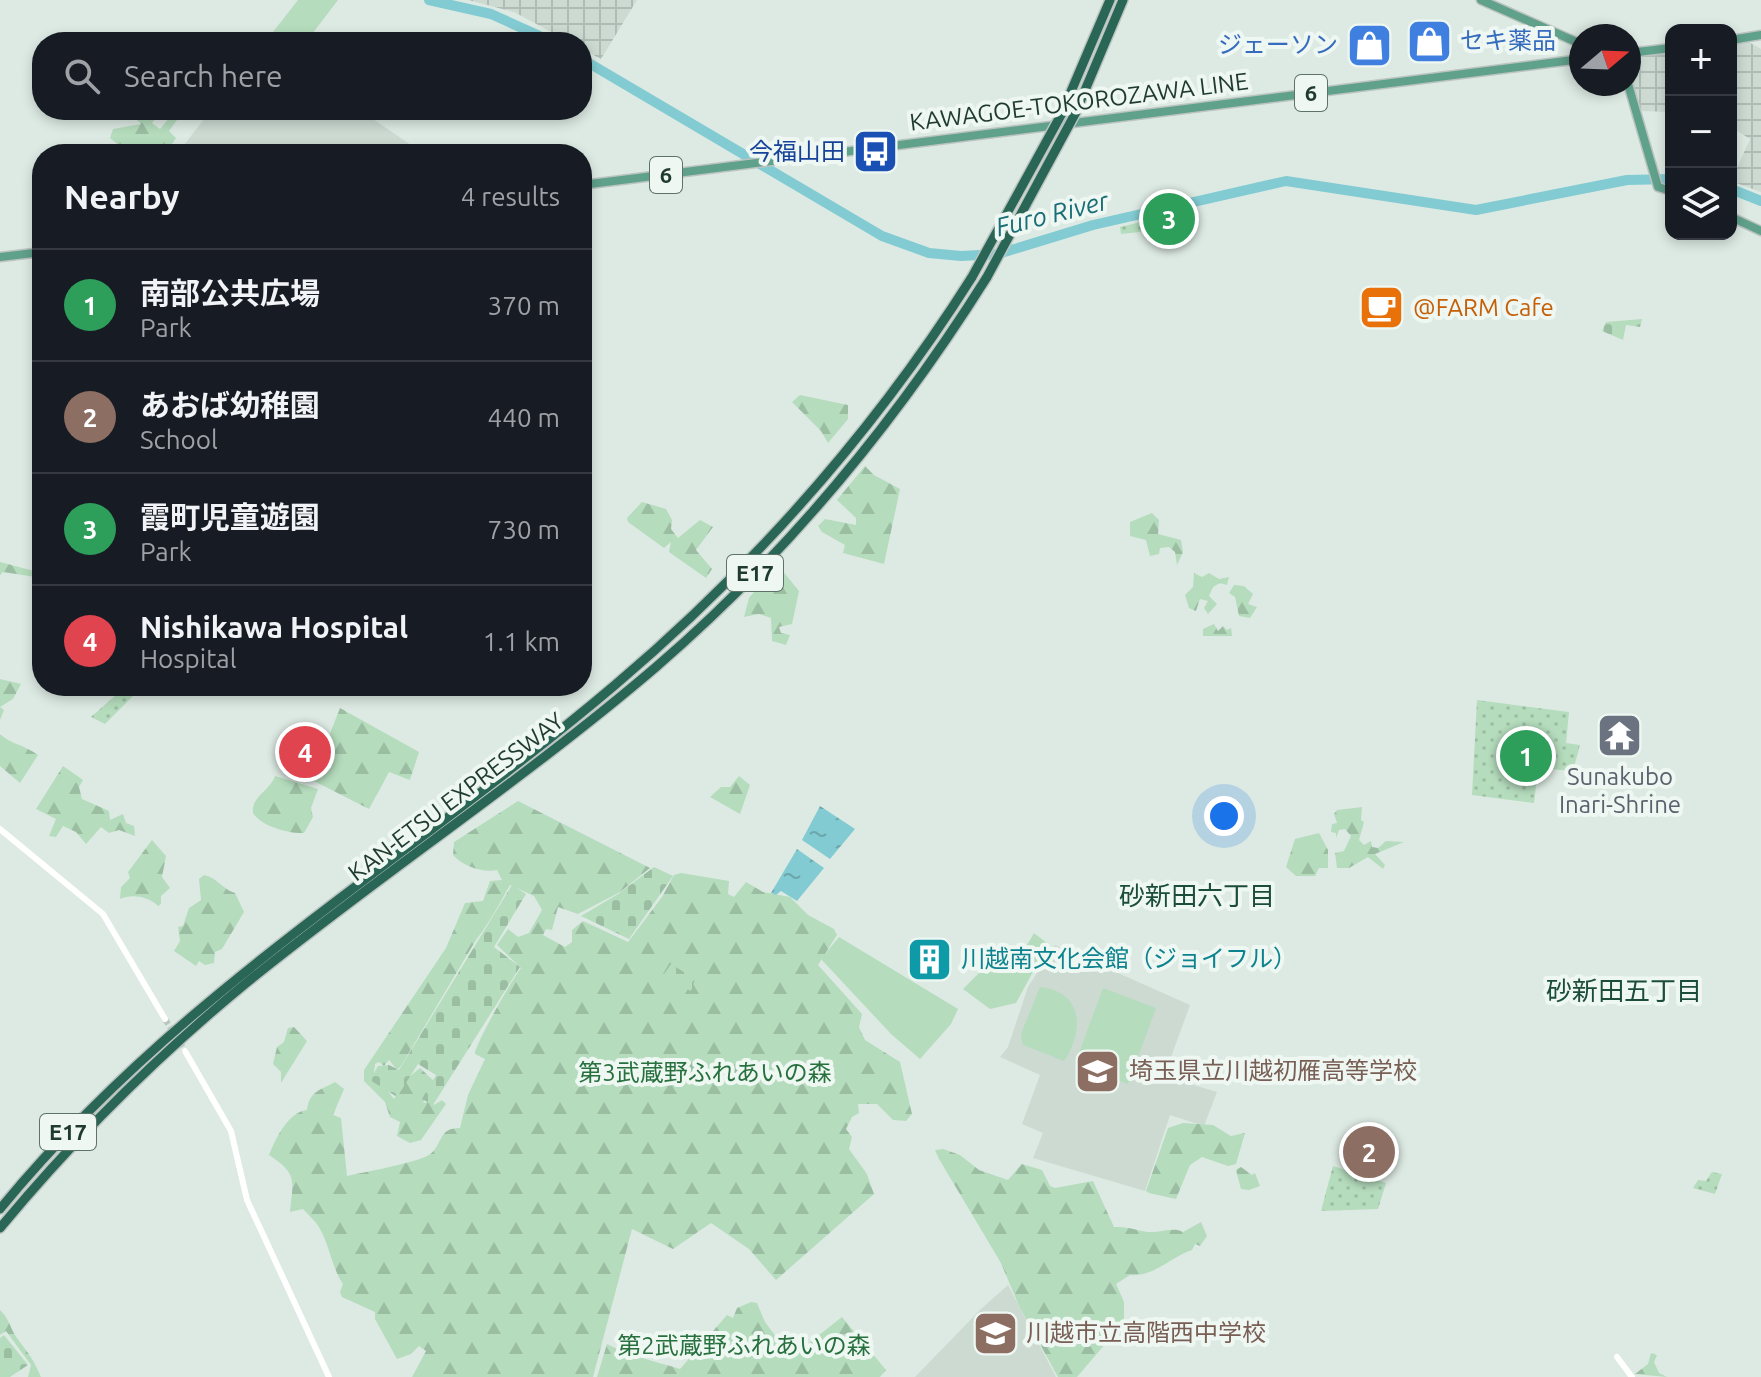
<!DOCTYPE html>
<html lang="en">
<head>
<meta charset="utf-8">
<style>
	body { margin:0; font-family:Ubuntu,"Noto Sans JP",sans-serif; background:#20242c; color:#f1f3f6 }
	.controls { position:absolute; right:24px; top:24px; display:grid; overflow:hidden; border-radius:16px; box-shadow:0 4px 12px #0003 }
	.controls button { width:72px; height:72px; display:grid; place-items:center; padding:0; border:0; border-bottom:2px solid #363941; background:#171b24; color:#f1f3f6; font:40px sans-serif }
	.compass { position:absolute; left:1569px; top:24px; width:72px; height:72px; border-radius:50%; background:#171b24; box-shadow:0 4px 12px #0003; rotate:71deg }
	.you { position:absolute; left:1224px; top:816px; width:28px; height:28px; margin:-20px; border:6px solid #fff; border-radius:50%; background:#1a73e8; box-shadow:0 0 0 12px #1a73e833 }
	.badge { display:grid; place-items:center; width:52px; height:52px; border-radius:50%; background:#8c9099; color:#fff; font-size:26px; font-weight:700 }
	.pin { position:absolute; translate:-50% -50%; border:4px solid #fff; box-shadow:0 2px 8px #0006 }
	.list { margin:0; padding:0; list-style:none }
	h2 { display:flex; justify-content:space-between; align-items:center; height:104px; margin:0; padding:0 32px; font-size:34px }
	h2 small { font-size:26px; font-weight:400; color:#9ea1a6 }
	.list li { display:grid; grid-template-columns:52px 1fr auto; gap:24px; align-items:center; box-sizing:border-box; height:112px; padding:0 32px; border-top:2px solid #363941 }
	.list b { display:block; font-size:30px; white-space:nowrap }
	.list p { margin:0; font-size:26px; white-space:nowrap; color:#9ea1a6 }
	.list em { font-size:26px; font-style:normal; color:#9ea1a6 }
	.icon { flex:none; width:44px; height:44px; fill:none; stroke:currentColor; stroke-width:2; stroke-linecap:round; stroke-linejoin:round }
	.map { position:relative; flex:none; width:1761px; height:1377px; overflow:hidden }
	.search { position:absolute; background:#171b24; box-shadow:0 4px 12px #0003; left:32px; top:32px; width:560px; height:88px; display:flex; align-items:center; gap:20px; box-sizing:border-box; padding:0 28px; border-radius:32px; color:#9ea1a6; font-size:30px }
	.panel { position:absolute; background:#171b24; box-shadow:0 4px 12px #0003; left:32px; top:144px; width:560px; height:552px; border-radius:32px }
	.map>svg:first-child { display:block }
	.built { fill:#ccdad2 }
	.industrial { fill:url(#industrial-grid) }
	.green { fill:#b5dcbd }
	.forest { fill:url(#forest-firs) }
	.cemetery { fill:url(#cemetery-stones) }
	.park { fill:url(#park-dots) }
	.water { fill:url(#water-ripples) }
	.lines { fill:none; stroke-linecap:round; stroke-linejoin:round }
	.river { stroke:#83cbd2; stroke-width:10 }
	.tertiary-tunnel { stroke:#b7c7bf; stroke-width:6; stroke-dasharray:6 3; stroke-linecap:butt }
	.primary-casing { stroke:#bcc4c1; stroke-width:11 }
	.motorway-casing { stroke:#bcc4c1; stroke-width:12 }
	.tertiary { stroke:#fff; stroke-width:6 }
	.primary { stroke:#60a18c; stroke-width:8 }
	.motorway { stroke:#2a6656; stroke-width:9 }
	.motorway-bridge-casing { stroke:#bcc4c1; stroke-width:12; stroke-linecap:butt }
	.motorway-bridge { stroke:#2a6656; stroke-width:9 }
	.labels { text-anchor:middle; stroke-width:8; stroke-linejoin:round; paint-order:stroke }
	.shield { fill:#eef7f2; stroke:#5d736a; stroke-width:2 }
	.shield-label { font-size:22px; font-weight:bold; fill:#1f3a30 }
	.shop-label { font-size:24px; fill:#366cbe; stroke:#eef7f2; text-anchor:start }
	.street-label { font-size:24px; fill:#1f3a30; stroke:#eef7f2 }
	.transit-label { font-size:24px; fill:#164399; stroke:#eef7f2; text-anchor:end }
	.food-label { font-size:24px; fill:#c56008; stroke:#eef7f2; text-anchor:start }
	.worship-label { font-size:24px; fill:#5b616d; stroke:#eef7f2 }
	.culture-label { font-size:24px; fill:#0d838f; stroke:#eef7f2; text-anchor:start }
	.education-label { font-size:24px; fill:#785e54; stroke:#eef7f2; text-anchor:start }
	.park-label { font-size:24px; fill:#28713f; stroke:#eef7f2 }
	.water-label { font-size:26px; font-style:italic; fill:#186d76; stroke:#eef7f2 }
	.neighbourhood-label { font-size:26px; fill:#1b4c3c; stroke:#eef7f2 }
</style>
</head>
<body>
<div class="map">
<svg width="1761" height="1377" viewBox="0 0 1761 1377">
	<defs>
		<pattern id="industrial-grid" width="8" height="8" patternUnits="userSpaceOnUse" patternTransform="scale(2)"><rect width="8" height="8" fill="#ccdad2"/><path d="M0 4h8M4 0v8" fill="none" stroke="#afbcb5"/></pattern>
		<pattern id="forest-firs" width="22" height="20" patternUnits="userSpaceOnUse" patternTransform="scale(2)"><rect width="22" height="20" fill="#b5dcbd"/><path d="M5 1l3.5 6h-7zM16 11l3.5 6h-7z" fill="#9bbea3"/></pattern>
		<pattern id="cemetery-stones" width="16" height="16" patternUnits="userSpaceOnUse" patternTransform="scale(2)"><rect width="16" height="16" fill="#b5dcbd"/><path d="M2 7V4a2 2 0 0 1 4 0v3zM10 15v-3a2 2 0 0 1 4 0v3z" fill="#9bbea3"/></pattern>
		<pattern id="park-dots" width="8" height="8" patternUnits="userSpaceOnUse" patternTransform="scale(2)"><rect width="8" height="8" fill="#b5dcbd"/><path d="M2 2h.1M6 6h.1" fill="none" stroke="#9bbea3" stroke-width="1.8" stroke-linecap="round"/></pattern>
		<pattern id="water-ripples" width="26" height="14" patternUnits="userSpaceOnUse" patternTransform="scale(2)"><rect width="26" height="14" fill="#83cbd2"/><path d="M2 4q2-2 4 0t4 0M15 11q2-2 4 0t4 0" fill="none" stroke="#6ba6ab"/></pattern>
	</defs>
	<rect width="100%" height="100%" fill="#ddeae3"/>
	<g class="built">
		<polygon points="211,110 360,110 424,154 177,154"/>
		<polygon points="1055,945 1190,1005 1164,1076 1217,1092 1204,1126 1170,1115 1145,1191 1033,1158 1043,1133 1022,1124 1040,1075 1000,1057 1008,1047 1028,987"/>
		<polygon points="1008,1285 1056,1377 915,1377 981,1309"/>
	</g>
	<g class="industrial">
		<polygon points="468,0 637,0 601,59 582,49 582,42 570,42 514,12"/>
		<polygon points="1747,41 1761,49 1761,192 1731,181 1750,139 1731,127 1731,43"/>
		<polygon points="1671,52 1671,112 1640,111 1629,77 1629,58"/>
	</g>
	<g class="green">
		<polygon points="298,0 338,0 306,42 287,42 273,32"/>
		<polygon points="1034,933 1048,944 1016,1003 990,1009 963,989 1006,946 1021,955"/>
		<polygon points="839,937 958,1009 951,1024 920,1059 891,1034 821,959"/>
		<path d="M1040 987C1084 992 1084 1031 1064 1061L1023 1045 1021 1034Z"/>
		<polygon points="1103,988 1156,1008 1128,1084 1075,1064"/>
	</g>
	<g class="forest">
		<polygon points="134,110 162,110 152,123 160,129 176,110 182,113 169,131 176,138 172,144 175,154 134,154 129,147 122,148 110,138 113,129 141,124 131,114"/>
		<polygon points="800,395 848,405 848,419 828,443 821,431 792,402"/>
		<polygon points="865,466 874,475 900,489 884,564 843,553 845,545 822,532 818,526 825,519 856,525 856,518 837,500"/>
		<polygon points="642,502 666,509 672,520 671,529 678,538 700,520 713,527 696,550 712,569 706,578 669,552 671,542 664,548 628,522 627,518"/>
		<polygon points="1152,513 1159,520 1158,534 1181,540 1183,552 1177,565 1175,552 1169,547 1160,548 1159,554 1150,556 1146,540 1130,536 1130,522"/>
		<polygon points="0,562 42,573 42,578 3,572 0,575"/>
		<polygon points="777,564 799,591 792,624 779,627 781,633 790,635 786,645 772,641 771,618 759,614 744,617 749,598"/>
		<polygon points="1194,573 1202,577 1209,573 1219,579 1229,577 1227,585 1220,583 1213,587 1209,596 1217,604 1208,614 1204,608 1208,601 1200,599 1196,611 1189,608 1185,595 1193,587"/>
		<polygon points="1234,585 1244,586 1253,594 1248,604 1257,607 1250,618 1239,616 1235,597 1229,593"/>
		<polygon points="1214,624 1218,631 1223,626 1227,630 1231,628 1232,636 1203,636 1203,629"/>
		<polygon points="0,679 21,684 13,699 0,707 4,710 0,720"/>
		<polygon points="340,708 419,752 410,780 389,772 369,809 312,780"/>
		<path d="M0 734C10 744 25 745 38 755L20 783 0 766Z"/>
		<polygon points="63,766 83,780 79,787 82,799 109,811 110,820 123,814 126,823 134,826 135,836 119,830 109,833 101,827 86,844 76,832 63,826 56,837 49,836 56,819 36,809"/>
		<path d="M275 776 318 789 311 808 313 817 304 833C289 834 261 826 253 813 251 796 270 791 275 776Z"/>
		<polygon points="739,776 750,785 740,814 710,797 721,787 730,787"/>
		<path d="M518 801 650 868 620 892 578 914 558 907 552 930 546 929 543 935 565 947 572 942V930L583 921 628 942 662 897 674 875 681 873 729 881 728 894 734 897 746 882 763 892 790 897 808 915 834 929 837 935 818 965 862 1014 859 1027 865 1040 900 1062 912 1114 906 1121 893 1120 877 1104H858L859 1113 852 1117 846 1129 852 1137 849 1149 867 1174 874 1194 776 1280 749 1249 711 1223 673 1249 632 1229 593 1377H412L426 1351 419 1346 411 1354 397 1359 375 1319V1312L342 1297 340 1292 343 1284C332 1268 330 1247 320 1229 317 1222 309 1216 303 1209L290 1212C293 1180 298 1174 269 1155 276 1138 288 1112 307 1110 309 1091 321 1090 335 1082L344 1089 333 1115 341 1118 347 1176C364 1172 416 1163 429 1155 444 1144 437 1128 460 1128L468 1095 485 1059 475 1054C474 1046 513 978 521 968L497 945 508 929 518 937 529 933 542 910 534 896 510 885C498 906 490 922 476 940L401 1066 397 1070 389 1060 384 1066 379 1062 375 1064 373 1081 385 1087 394 1099 404 1081 420 1068 435 1082 423 1103 431 1101 434 1105 442 1100 446 1104 421 1140 410 1143 397 1136 400 1122 390 1117 385 1102 364 1081V1070L446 948 465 903 483 901 490 881 502 880 497 870C483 873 462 866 453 855L454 842Z"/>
		<polygon points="1362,807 1361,820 1364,822 1359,840 1364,845 1371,841 1372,847 1378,848 1386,841 1404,842 1375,854 1385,865 1383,869 1368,857 1349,868 1337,868 1335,853 1344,851 1351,836 1345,829 1339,830 1336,838 1336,833 1331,832 1332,824 1337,823 1334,814 1337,810"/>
		<polygon points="1319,833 1328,850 1328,868 1319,868 1315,876 1296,876 1286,867 1295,839"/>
		<path d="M152 840 166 856 162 877 170 888 161 896V904L158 906C148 896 131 894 120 899L121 887 130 878 128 872Z"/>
		<path d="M204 875C218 878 222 889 235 893L244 912 222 949 215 952 214 963 205 965 199 961 196 966 174 951 180 941 178 927 183 926 189 908 201 900 199 879Z"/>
		<polygon points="294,1027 307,1041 281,1083 281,1072 273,1064 277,1047 284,1042 288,1028"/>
		<polygon points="1183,1123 1213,1125 1231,1136 1245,1133 1236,1164 1228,1166 1202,1157 1190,1165 1176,1199 1149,1193 1146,1191 1168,1128"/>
		<path d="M943 1149 960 1155 979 1170 1008 1180 1022 1164 1042 1170 1050 1186 1055 1188 1093 1181 1114 1227C1130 1226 1139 1232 1152 1232 1163 1232 1174 1227 1183 1232L1201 1222 1207 1236 1200 1246 1195 1244 1192 1250C1169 1258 1154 1277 1130 1275L1116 1284 1124 1302V1322L1077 1377H1058L1019 1306 1001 1263 939 1159 935 1150Z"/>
		<polygon points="1241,1167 1252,1175 1255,1173 1260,1186 1249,1190 1241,1189 1236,1170"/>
		<path d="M751 1302 757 1303 765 1322 791 1357 842 1317 886 1370 880 1377H597L607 1344C630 1356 654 1361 680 1369L727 1315 733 1318 737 1308Z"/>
		<path d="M0 1310C10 1319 10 1329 17 1338 28 1353 33 1358 41 1377H28L31 1365 6 1331 0 1335Z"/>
		<polygon points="1651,1353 1657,1355 1654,1362 1659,1373 1667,1377 1635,1374 1648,1364"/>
	</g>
	<g class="cemetery">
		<polygon points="1642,319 1640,327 1626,325 1623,340 1602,331 1606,322"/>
		<polygon points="654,867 673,876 629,939 581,916 618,894"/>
		<polygon points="512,885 526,894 494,947 520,967 433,1105 422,1099 436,1075 418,1064 397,1097 370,1080 378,1066 389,1065 399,1070"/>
		<polygon points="671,964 695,979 691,991 662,977"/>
		<polygon points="4,1335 28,1365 10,1377 0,1377 0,1338"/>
	</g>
	<g class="park">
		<polygon points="1183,212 1187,227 1121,234 1120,227"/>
		<polygon points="126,686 143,686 105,724 91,717"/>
		<polygon points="1477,700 1569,712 1566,743 1580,745 1573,771 1538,768 1534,803 1472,795"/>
		<polygon points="1333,1166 1386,1183 1378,1209 1321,1211"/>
		<polygon points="1712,1172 1722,1174 1715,1194 1693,1188 1698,1180 1706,1181"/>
	</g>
	<g class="water">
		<polygon points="820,806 855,829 830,859 802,840"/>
		<polygon points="797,849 824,868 797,901 781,891 776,895 771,893"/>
	</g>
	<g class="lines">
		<g class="river">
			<polyline points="429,0 491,14 553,42"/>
			<polyline points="582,59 882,236 929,253 961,256 998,254 1093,225 1286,181 1476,210 1627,180 1671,179"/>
			<polyline points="1731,189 1761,201"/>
		</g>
		<polyline class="tertiary-tunnel" points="165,1019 185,1051"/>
		<defs>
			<g id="primary">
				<polyline points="1481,0 1581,44"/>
				<polyline points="1731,40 1761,35"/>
				<polyline points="1629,53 1671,48"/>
				<polyline points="1628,84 1658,187 1671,191"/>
				<polyline points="582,185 1581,59"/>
				<polyline points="1731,217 1761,231"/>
				<polyline points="0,257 42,252"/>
			</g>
			<g id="motorway">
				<polyline points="1075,114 1123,0"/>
				<polyline points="1061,115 1110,0"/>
				<path d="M0 1209C178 992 405 863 615 685 755 566 874 432 972 277"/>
				<path d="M0 1228C74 1139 155 1058 245 984 379 875 525 779 656 667 786 555 896 422 987 277"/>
			</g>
		</defs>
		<use href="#primary" class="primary-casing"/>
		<use href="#motorway" class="motorway-casing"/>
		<g class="tertiary">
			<polyline points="0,829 103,914 165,1019"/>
			<polyline points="185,1051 231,1131 247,1200 329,1377"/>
			<polyline points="1617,1357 1632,1377"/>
		</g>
		<use href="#primary" class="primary"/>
		<use href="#motorway" class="motorway"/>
		<defs>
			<g id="motorway-bridge">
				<polyline points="972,277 1061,115"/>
				<polyline points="987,277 1075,114"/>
			</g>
		</defs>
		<use href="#motorway-bridge" class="motorway-bridge-casing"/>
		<use href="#motorway-bridge" class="motorway-bridge"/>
	</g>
	<defs>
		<symbol id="shop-square" viewBox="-11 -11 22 22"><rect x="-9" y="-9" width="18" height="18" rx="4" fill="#3f7fe0" stroke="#eef7f2"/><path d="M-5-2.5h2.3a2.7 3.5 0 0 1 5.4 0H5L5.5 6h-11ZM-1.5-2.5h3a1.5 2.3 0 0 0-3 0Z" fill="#fff"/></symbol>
		<symbol id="bus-square" viewBox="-11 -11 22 22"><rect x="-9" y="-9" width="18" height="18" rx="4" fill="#1a4fb4" stroke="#eef7f2"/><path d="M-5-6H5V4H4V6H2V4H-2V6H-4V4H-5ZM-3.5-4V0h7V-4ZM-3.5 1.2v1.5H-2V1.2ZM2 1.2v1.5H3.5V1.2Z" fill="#fff"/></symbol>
		<symbol id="cafe-square" viewBox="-11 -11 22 22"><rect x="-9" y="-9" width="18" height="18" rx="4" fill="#e8710a" stroke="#eef7f2"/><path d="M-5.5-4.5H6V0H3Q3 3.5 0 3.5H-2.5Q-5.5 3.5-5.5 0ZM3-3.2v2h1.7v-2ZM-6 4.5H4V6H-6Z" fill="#fff"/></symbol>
		<symbol id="temple-square" viewBox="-11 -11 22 22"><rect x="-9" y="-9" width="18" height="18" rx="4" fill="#6b7280" stroke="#eef7f2"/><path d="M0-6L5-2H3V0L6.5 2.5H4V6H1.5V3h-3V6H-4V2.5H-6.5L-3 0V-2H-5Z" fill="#fff"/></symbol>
		<symbol id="building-square" viewBox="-11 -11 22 22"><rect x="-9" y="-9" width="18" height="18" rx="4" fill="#0f9aa8" stroke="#eef7f2"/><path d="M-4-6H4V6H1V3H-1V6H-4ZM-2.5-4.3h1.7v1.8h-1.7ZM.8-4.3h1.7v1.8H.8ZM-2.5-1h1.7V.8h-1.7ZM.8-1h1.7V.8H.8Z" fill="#fff"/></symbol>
		<symbol id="school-square" viewBox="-11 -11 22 22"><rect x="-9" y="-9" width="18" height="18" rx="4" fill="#8d6e63" stroke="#eef7f2"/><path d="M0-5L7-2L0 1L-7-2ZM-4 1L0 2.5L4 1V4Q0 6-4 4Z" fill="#fff"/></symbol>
	</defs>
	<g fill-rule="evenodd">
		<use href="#shop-square" x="1404" y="16" width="51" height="51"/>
		<use href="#shop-square" x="1344" y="20" width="51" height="51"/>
		<use href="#bus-square" x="850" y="126" width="51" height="51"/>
		<use href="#cafe-square" x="1356" y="282" width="51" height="51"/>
		<use href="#temple-square" x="1594" y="710" width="51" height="51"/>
		<use href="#building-square" x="904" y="934" width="51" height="51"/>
		<use href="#school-square" x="1072" y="1046" width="51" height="51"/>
		<use href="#school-square" x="970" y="1308" width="51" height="51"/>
	</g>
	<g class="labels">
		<g class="shield">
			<rect x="1295" y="75" width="32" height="36" rx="6"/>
			<rect x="650" y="157" width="32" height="36" rx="6"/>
			<rect x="727" y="555" width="56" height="36" rx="6"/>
			<rect x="40" y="1114" width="56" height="36" rx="6"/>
		</g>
		<g class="shield-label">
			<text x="1311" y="101">6</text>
			<text x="666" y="183">6</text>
			<text x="755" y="581">E17</text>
			<text x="68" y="1140">E17</text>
		</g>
		<g class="shop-label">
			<text x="1460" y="49">セキ薬品</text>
			<text x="1338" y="53" text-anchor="end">ジェーソン</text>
		</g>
		<g class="street-label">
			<text transform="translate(1079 102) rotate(-7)" y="8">KAWAGOE-TOKOROZAWA LINE</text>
			<text transform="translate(456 797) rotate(-37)" y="8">KAN-ETSU EXPRESSWAY</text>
		</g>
		<g class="transit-label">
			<text x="845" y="160">今福山田</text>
		</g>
		<g class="food-label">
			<text x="1413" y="316">@FARM Cafe</text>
		</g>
		<g class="worship-label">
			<text x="1620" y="785">Sunakubo<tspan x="1620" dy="28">Inari-Shrine</tspan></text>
		</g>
		<g class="culture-label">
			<text x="961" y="967">川越南文化会館（ジョイフル）</text>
		</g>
		<g class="education-label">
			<text x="1129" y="1079">埼玉県立川越初雁高等学校</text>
			<text x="1026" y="1341">川越市立高階西中学校</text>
		</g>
		<g class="park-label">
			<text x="705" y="1081">第3武蔵野ふれあいの森</text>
			<text x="744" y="1354">第2武蔵野ふれあいの森</text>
		</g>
		<g class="water-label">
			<text transform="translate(1052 214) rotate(-14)" y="9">Furo River</text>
		</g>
		<g class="neighbourhood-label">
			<text x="1197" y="905">砂新田六丁目</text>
			<text x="1624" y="1000">砂新田五丁目</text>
		</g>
	</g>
</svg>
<div class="controls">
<button>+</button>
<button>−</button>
<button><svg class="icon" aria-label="layers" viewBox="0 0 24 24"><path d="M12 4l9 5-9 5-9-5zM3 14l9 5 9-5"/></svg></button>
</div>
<svg class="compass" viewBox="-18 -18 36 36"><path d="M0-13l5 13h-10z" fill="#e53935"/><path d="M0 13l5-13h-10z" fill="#9ea1a6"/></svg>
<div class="you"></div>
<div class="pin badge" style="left:1526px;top:756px;background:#2e9e5b">1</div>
<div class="pin badge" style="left:1369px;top:1152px;background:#8d6e63">2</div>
<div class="pin badge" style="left:1169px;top:219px;background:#2e9e5b">3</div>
<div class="pin badge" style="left:305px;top:752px;background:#e0444e">4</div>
<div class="search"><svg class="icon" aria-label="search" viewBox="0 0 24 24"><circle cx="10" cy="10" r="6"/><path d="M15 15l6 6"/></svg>Search here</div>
<section class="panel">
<h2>Nearby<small>4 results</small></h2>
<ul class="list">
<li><span class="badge" style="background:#2e9e5b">1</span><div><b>南部公共広場</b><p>Park</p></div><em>370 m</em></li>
<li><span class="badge" style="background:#8d6e63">2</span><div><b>あおば幼稚園</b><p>School</p></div><em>440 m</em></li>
<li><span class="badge" style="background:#2e9e5b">3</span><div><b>霞町児童遊園</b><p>Park</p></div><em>730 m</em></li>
<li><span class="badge" style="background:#e0444e">4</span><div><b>Nishikawa Hospital</b><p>Hospital</p></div><em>1.1 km</em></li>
</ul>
</section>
</div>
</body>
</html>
